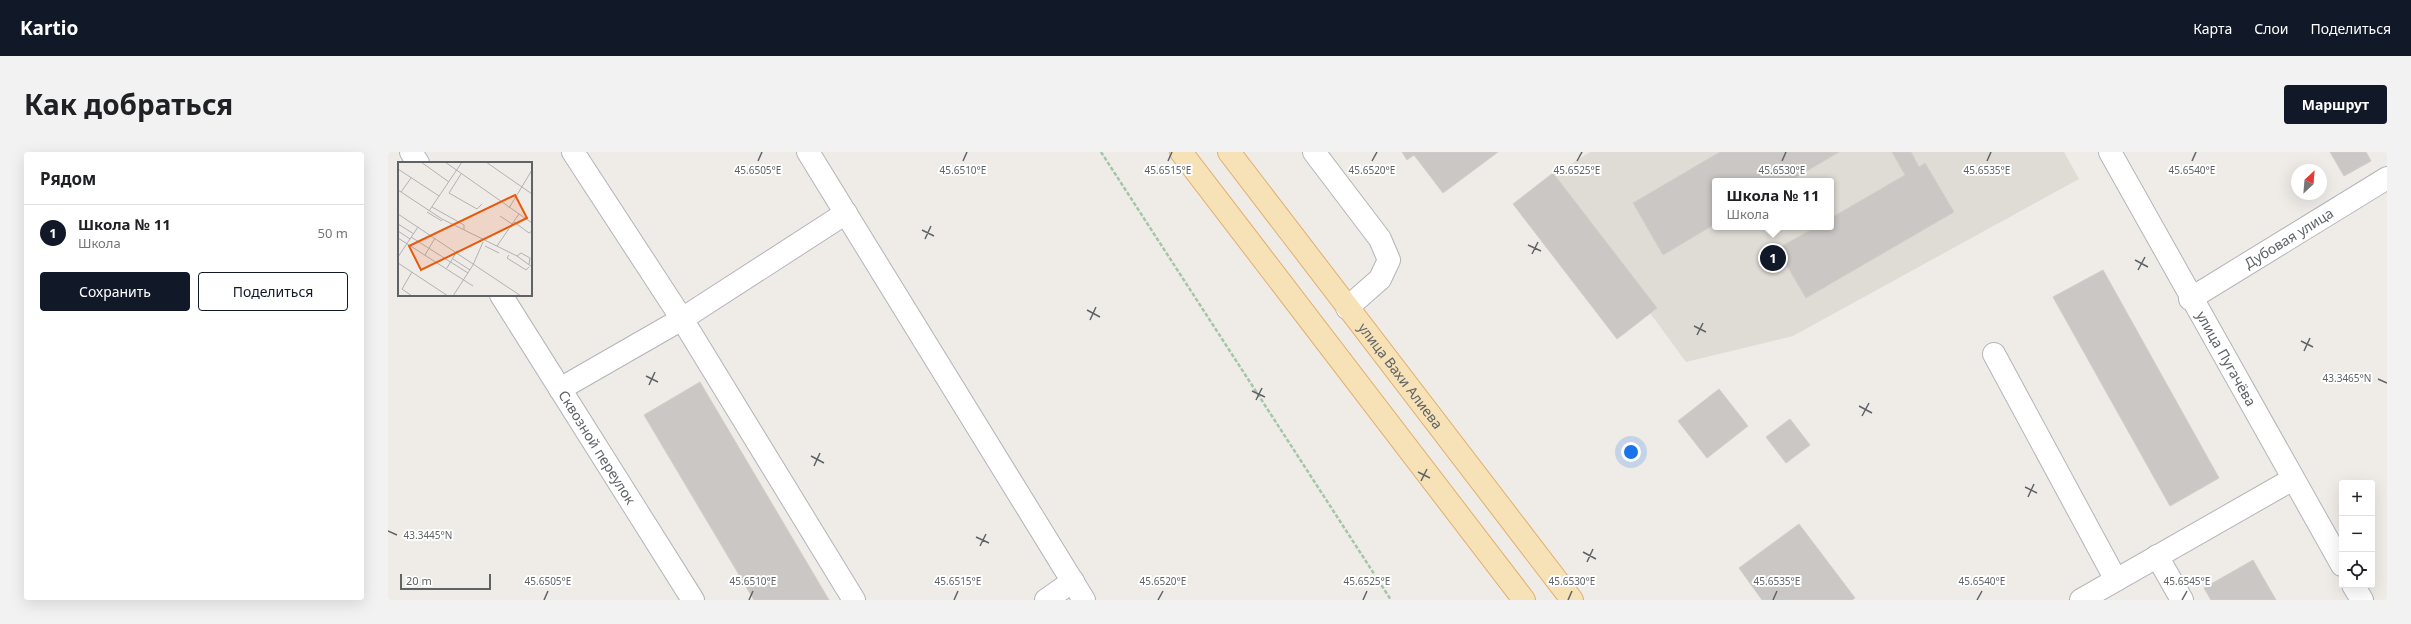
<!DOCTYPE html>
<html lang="ru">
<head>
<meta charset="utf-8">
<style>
	body { margin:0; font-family:"Noto Sans",sans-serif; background:#f2f2f2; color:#202124 }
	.controls { position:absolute; right:12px; bottom:12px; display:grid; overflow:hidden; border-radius:4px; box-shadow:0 4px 16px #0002 }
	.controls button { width:36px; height:36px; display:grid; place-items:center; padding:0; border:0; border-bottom:1px solid #e0e0e0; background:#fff; color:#202124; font:20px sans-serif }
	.compass { position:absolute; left:1903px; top:12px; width:36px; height:36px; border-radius:50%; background:#fff; box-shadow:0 4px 16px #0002; rotate:26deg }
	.scale { position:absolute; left:12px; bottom:10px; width:91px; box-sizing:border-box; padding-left:4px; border:2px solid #5f6366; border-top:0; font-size:11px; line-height:14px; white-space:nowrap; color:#5f6366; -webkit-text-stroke:3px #fff; paint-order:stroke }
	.you { position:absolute; left:1243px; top:300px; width:14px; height:14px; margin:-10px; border:3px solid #fff; border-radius:50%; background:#1a73e8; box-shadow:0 0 0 6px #1a73e833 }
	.badge { display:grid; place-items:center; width:26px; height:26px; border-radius:50%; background:#111827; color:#fff; font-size:13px; font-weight:700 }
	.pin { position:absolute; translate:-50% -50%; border:2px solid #fff; box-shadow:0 1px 4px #0006 }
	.popup { position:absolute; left:1324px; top:26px; width:122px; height:52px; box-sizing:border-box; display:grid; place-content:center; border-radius:4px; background:#fff; filter:drop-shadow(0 1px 3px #0005); font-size:13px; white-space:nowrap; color:#757577 }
	.popup b { font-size:15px; color:#202124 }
	.popup::after { content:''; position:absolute; left:50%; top:100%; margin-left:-8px; border:8px solid transparent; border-top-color:#fff }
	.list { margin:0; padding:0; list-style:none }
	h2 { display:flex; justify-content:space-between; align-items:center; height:52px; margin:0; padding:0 16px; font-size:17px }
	h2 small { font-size:13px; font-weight:400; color:#757577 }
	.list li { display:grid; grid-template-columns:26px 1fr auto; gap:12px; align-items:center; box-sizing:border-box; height:56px; padding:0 16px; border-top:1px solid #e0e0e0 }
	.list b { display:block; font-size:15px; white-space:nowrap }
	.list p { margin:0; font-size:13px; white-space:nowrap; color:#757577 }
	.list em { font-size:13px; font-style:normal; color:#757577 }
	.actions { display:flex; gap:8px; padding:12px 16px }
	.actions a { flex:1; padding:9px 0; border:1px solid #111827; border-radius:4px; text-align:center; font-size:14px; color:#111827 }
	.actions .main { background:#111827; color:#fff }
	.icon { flex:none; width:22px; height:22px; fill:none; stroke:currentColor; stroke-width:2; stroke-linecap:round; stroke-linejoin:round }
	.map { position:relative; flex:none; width:1999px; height:448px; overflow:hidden; border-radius:4px }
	header { display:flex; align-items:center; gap:24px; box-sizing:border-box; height:56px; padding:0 20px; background:#111827; color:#fff }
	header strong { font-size:19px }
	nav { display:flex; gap:22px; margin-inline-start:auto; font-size:14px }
	.intro { display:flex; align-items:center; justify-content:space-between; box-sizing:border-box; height:96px; padding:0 24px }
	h1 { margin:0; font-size:28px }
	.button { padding:10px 18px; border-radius:4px; background:#111827; color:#fff; font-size:14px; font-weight:700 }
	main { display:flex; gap:24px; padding:0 24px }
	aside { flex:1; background:#fff; border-radius:4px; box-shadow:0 4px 16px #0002 }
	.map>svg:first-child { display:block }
	.education { fill:#dfdcd6; fill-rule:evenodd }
	.building { fill:#cbc7c4; stroke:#d3cdc6 }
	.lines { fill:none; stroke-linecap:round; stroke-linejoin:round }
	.minor-casing { stroke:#b2b5b8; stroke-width:24 }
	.major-casing { stroke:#e1af6e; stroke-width:24 }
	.path { stroke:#a3c6a7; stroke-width:2.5; stroke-dasharray:4 2; stroke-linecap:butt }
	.minor { stroke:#fff; stroke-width:22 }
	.major { stroke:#f6e2b6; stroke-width:22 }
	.ticks { fill:none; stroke:#5f6366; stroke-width:1.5 }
	.labels { text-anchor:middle; stroke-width:4; stroke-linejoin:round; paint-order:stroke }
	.street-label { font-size:14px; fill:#5f6366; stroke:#fff }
	.inset-road { fill:none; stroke:#b1b1b0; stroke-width:1 }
	.view { fill:#e8590c; fill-opacity:0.15; stroke:#e8590c; stroke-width:2 }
	.inset-edge { fill:none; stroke:#5f6366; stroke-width:2 }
	.ticks-label { font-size:10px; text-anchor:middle; fill:#5f6366; stroke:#fff; stroke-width:4; stroke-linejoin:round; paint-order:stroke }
</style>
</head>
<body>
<header>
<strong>Kartio</strong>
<nav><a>Карта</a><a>Слои</a><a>Поделиться</a></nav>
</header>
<div class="intro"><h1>Как добраться</h1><a class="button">Маршрут</a></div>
<main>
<aside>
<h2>Рядом<small></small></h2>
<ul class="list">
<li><span class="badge">1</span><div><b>Школа № 11</b><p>Школа</p></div><em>50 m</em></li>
</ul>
<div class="actions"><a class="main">Сохранить</a><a>Поделиться</a></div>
</aside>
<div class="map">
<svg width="1999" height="448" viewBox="0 0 1999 448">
	<rect width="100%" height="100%" fill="#efece8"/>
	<path class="education" d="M1202 0H1676L1691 27 1405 184 1298 210 1162 25ZM1327 29H1443V75H1327Z"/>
	<g class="building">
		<polygon points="1014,0 1110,0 1055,41 1026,3 1019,8"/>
		<polygon points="1332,0 1451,0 1402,29 1327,29 1327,72 1275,103 1245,51"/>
		<polygon points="1504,0 1523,0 1531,15 1537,11 1566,60 1418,146 1389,97 1428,75 1443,75 1443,66 1517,23"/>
		<polygon points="1942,0 1978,0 1983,9 1956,24"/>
		<polygon points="1165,21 1269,156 1229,187 1125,52"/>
		<polygon points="1715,118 1831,326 1782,354 1665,145"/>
		<polygon points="312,230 441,448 366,448 256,263"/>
		<polygon points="1331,237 1360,274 1319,306 1290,269"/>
		<polygon points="1402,267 1422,293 1398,311 1378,285"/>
		<polygon points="1411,372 1467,446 1464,448 1374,448 1351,416"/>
		<polygon points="1865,408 1888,448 1823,448 1816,436"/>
	</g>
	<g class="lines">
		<defs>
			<g id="minor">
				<polyline points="23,0 30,11"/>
				<polyline points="185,0 294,167 466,448"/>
				<polyline points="420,0 696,448"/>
				<polyline points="926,0 992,87 1001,108 992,127 959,156"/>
				<path id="s1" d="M1722 0 1954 413"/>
				<path id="s2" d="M113 143 305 448"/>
				<path id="s3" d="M1802 147 1999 26"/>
				<polyline points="1606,202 1728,428"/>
				<polyline points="172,237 294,167 458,61"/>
				<polyline points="1769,404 1794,448"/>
				<polyline points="1965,433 1974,448"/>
				<polyline points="658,448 685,429"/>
				<polyline points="1693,448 1905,327"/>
			</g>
			<g id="major">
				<polyline points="793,0 1136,448"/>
				<path id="s4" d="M841 0 1184 448"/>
			</g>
		</defs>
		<use href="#minor" class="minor-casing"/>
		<use href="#major" class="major-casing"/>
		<polyline class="path" points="713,0 1003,448"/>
		<use href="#minor" class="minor"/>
		<use href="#major" class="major"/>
	</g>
	<path class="ticks" d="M370 9 374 0M575 9 579 0M780 9 784 0M984 9 989 0M1189 9 1194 0M1394 9 1398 0M1599 9 1603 0M1804 9 1808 0M534 78 546 84M537 87 543 74M1140 93 1153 99M1144 102 1150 90M1747 108 1760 115M1750 118 1757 105M699 158 712 165M702 168 708 155M1306 174 1318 180M1309 183 1315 171M1913 189 1925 195M1916 199 1922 186M258 224 270 230M1990 227 1999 231M261 233 267 220M864 239 877 245M868 248 874 236M1471 254 1484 261M1474 264 1481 251M423 304 436 311M426 314 432 301M1030 320 1042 326M1033 329 1039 317M1637 335 1649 341M1640 345 1646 332M0 379 9 383M588 385 601 391M592 394 598 382M1195 400 1208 407M1199 410 1205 397M156 448 160 439M361 448 365 439M566 448 570 439M770 448 775 439M975 448 979 439M1180 448 1184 439M1385 448 1389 439M1589 448 1594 439M1794 448 1799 439"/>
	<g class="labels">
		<g class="street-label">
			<text dy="5" stroke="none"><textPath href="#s3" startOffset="116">Дубовая улица</textPath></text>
			<text dy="5" stroke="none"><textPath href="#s1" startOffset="237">улица Пугачёва</textPath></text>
			<text dy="5" stroke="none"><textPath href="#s4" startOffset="282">улица Вахи Алиева</textPath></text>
			<text dy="5" stroke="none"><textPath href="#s2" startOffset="180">Сквозной переулок</textPath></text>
		</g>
	</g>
	<g transform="translate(10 10)">
		<rect width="134" height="134" fill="#efece8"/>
		<path class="inset-road" d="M23 0 51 20M47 0 134 61M88 0 134 32M0 7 41 34M63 12 51 31 79 47 84 42M0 28 44 57 119 94 134 105M3 30 13 16M34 45 66 63V68M111 46 134 8M31 49 64 0M29 50 44 59M0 52 123 134M102 54 114 62M116 60 131 71 134 69M0 62 16 72M0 69 12 77M13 75 70 111M0 76 75 124M87 84 101 91M99 84 121 52M27 93 37 76M111 93 109 96 128 108 131 105M119 94 123 91 132 96 131 102M0 95 20 65M55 97 72 108M0 101 50 134M49 106 59 89M14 134 4 127 14 110M55 134 75 103 85 80"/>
		<path class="view" d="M117 33 129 56 23 108 11 84Z"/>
		<rect width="134" height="134" class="inset-edge"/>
	</g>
	<g class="ticks-label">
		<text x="370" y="22">45.6505°E</text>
		<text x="575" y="22">45.6510°E</text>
		<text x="780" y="22">45.6515°E</text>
		<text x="984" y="22">45.6520°E</text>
		<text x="1189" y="22">45.6525°E</text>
		<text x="1599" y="22">45.6535°E</text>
		<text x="1394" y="22">45.6530°E</text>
		<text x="1804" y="22">45.6540°E</text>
		<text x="1959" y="230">43.3465°N</text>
		<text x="40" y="387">43.3445°N</text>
		<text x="160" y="433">45.6505°E</text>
		<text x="365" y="433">45.6510°E</text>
		<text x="570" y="433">45.6515°E</text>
		<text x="775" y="433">45.6520°E</text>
		<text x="979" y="433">45.6525°E</text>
		<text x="1184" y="433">45.6530°E</text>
		<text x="1389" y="433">45.6535°E</text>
		<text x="1594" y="433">45.6540°E</text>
		<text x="1799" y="433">45.6545°E</text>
	</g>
</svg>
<div class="controls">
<button>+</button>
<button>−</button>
<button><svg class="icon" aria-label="locate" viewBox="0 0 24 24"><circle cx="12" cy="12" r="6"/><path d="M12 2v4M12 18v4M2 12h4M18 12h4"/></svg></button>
</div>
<svg class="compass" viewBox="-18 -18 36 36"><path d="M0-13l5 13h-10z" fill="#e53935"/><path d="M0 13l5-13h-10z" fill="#757577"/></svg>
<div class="scale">20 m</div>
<div class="you"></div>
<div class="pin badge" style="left:1385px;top:106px">1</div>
<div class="popup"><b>Школа № 11</b>Школа</div>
</div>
</main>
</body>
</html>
